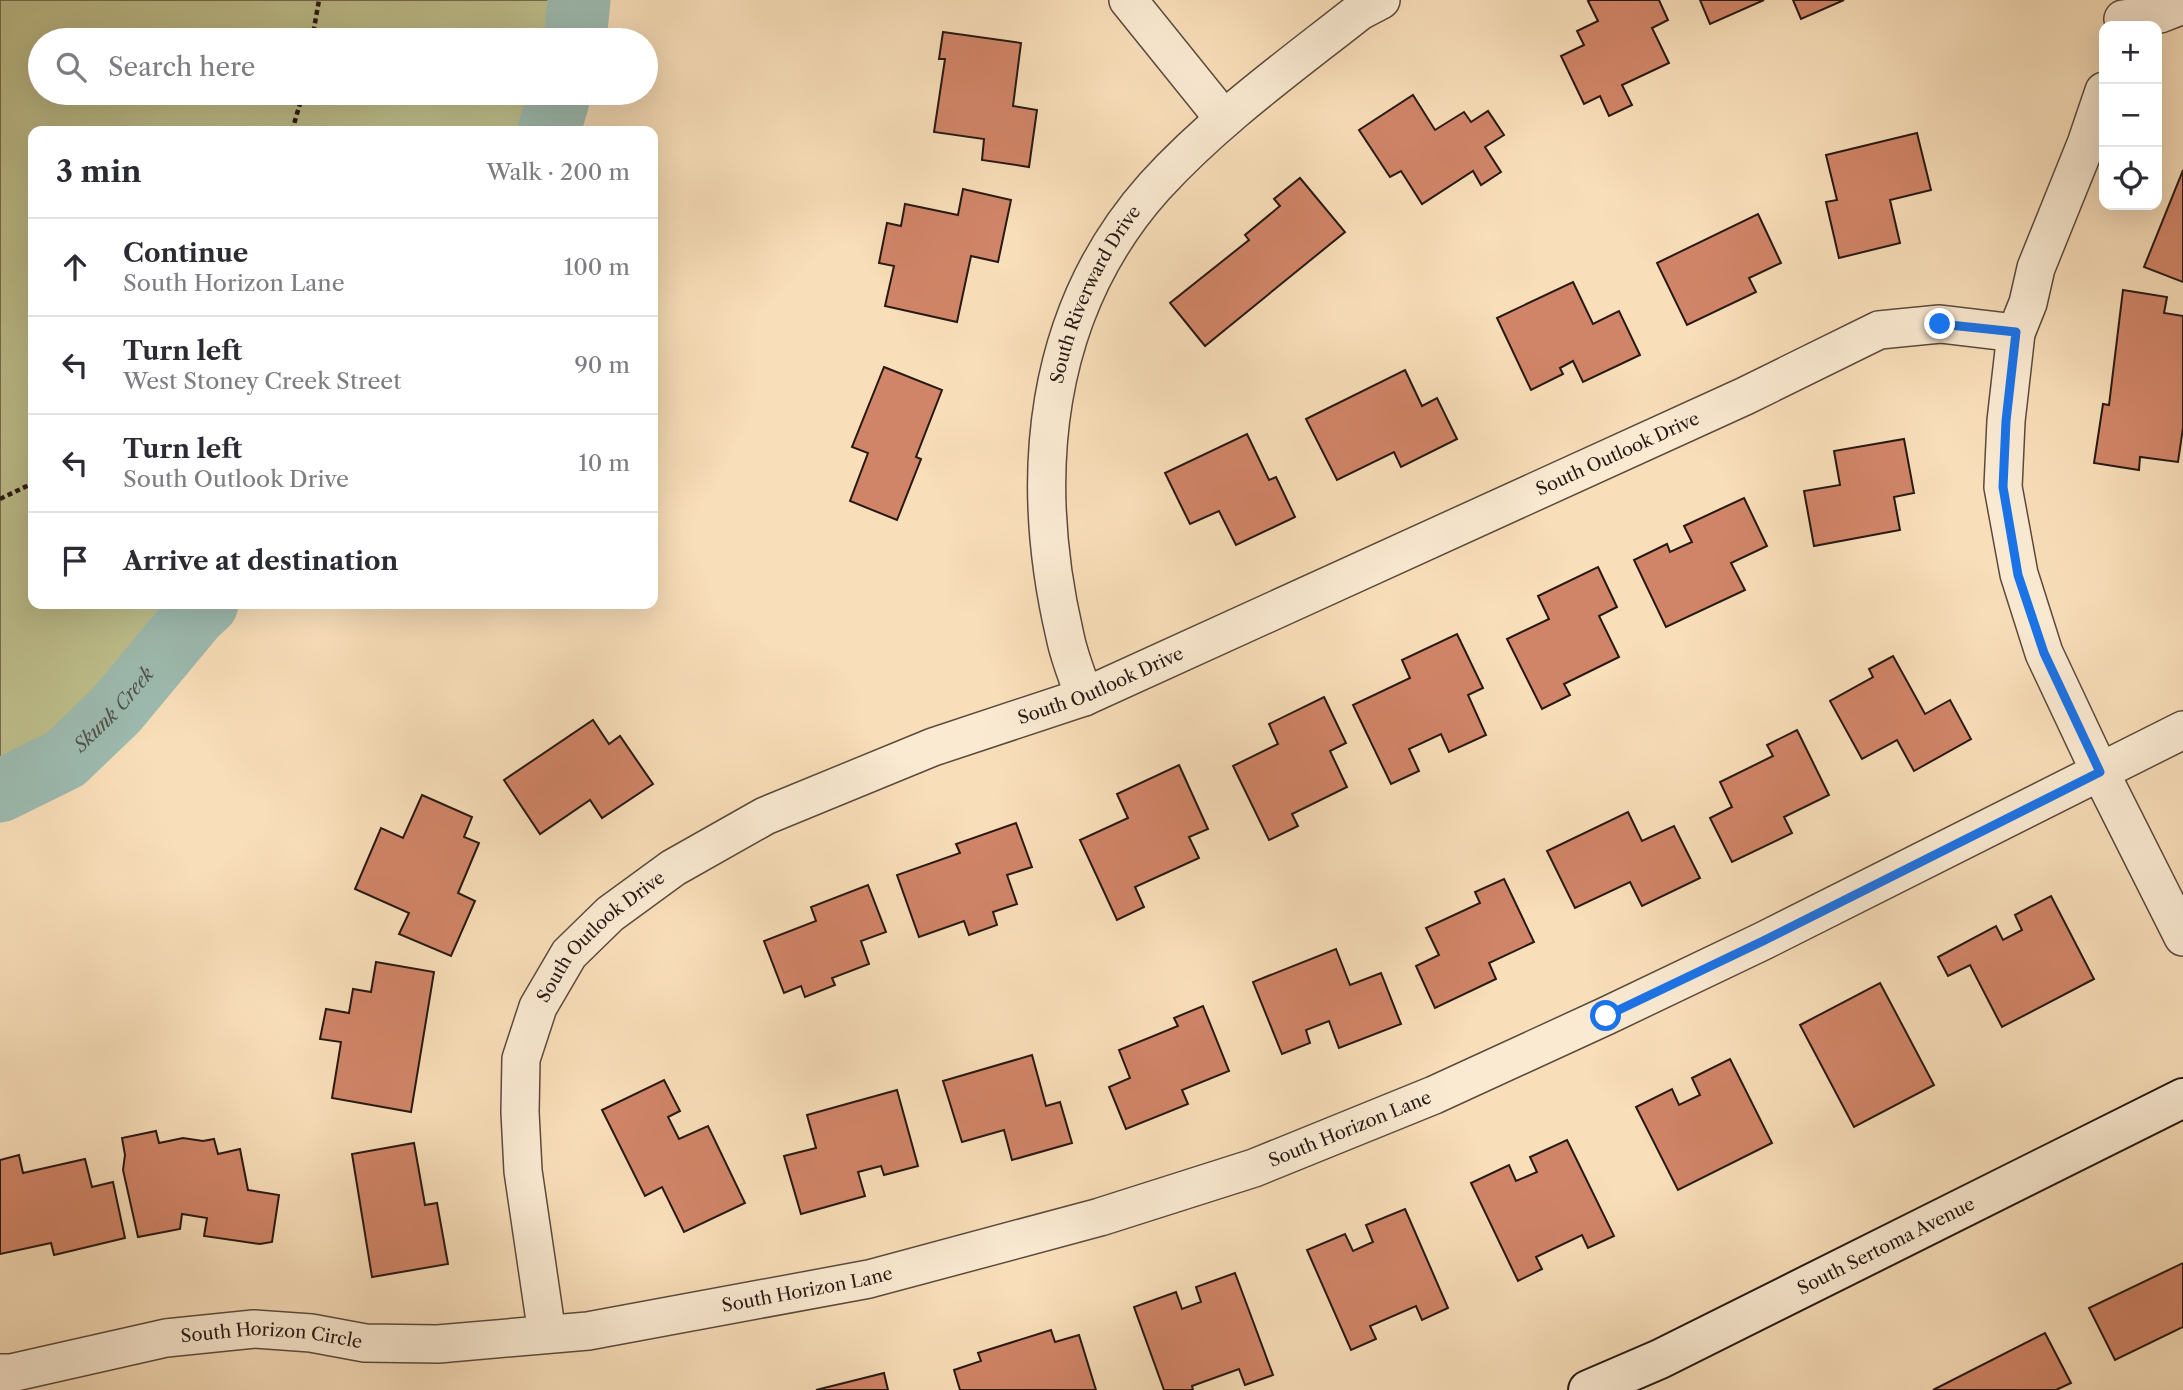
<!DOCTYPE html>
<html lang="en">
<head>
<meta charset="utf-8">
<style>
	body { margin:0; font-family:"Libre Caslon Text",serif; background:#f2f2f3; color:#2b2b33 }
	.controls { position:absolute; right:21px; top:21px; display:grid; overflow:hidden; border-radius:14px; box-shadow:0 7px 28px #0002 }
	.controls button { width:63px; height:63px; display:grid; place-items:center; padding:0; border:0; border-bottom:2px solid #e1e1e2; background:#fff; color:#2b2b33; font:35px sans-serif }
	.stop { position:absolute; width:21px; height:21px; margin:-16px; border:5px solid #1a73e8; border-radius:50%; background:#fff }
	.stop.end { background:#1a73e8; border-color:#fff; box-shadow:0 2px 7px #0008 }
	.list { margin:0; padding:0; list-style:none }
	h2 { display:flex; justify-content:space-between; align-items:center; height:91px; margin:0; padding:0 28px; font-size:30px }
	h2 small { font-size:23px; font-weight:400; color:#7c7c81 }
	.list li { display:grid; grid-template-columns:46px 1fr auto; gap:21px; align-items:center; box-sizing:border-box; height:98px; padding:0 28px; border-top:2px solid #e1e1e2 }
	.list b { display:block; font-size:26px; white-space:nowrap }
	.list p { margin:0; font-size:23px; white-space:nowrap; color:#7c7c81 }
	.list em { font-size:23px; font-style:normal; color:#7c7c81 }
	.icon { flex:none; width:38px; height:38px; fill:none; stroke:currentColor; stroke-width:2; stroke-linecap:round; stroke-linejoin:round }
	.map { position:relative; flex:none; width:2183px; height:1390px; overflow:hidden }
	.search { position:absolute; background:#fff; box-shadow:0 7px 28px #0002; left:28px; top:28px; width:630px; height:77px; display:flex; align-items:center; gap:18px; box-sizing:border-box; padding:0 24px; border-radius:38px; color:#7c7c81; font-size:26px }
	.panel { position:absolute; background:#fff; box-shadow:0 7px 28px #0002; left:28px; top:126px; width:630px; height:483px; border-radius:14px }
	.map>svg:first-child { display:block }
	.green { fill:#bfc18e; stroke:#736d51; stroke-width:2 }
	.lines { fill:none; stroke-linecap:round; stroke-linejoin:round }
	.river { stroke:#9dbcb1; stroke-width:63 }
	.building { fill:#d18568; stroke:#271914; stroke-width:2 }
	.street-casing { stroke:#5b4a3d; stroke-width:40 }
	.secondary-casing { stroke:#271914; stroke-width:42 }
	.path { stroke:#271914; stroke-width:4.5; stroke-dasharray:5 3.5; stroke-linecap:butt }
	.street { stroke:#faead2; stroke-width:37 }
	.secondary { stroke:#faead2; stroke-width:38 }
	.route { stroke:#1a73e8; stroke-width:9 }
	.labels { text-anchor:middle; stroke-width:5; stroke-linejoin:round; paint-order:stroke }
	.street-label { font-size:18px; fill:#271914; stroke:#faead2 }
	.water-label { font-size:19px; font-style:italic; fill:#50524b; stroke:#faead2 }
</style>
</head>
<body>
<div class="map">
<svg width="2183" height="1390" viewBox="0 0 2183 1390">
	<rect width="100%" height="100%" fill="#f8deb9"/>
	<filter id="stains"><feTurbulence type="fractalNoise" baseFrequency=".00286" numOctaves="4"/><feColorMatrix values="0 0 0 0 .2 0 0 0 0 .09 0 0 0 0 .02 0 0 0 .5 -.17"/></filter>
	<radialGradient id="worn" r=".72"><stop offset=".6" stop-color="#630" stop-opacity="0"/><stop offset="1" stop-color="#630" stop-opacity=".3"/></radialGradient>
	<polygon class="green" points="0,0 579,0 575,40 40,40 40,93 560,93 549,131 33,131 33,604 207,604 195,615 116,710 65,759 0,784"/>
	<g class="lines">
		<g class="river">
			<polyline points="575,40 579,0"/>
			<polyline points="549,131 560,93"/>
			<path id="s1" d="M0 791 65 759 116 710 195 615 207 604"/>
		</g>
	</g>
	<g class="building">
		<polygon points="1591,0 1659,0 1668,20 1652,28 1669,63 1622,85 1632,105 1609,116 1600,96 1584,104 1561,56 1584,45 1577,31 1598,21 1588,1"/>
		<polygon points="1700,0 1764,0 1710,24"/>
		<polygon points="1793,0 1844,0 1801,19"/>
		<polygon points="943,32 1021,43 1013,106 1037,110 1029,167 982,160 984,139 934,132 945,59 939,59"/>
		<polygon points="1413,95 1435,130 1464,112 1471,122 1488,111 1504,135 1485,147 1501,172 1481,185 1473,171 1422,204 1401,171 1390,177 1359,130"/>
		<polygon points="1917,133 1931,190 1890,200 1900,243 1839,258 1826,202 1837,200 1826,155"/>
		<polygon points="2183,170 2183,282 2144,267"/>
		<polygon points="1300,178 1345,232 1205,346 1170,303 1249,240 1245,235 1280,206 1274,199"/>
		<polygon points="963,189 1011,200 998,262 971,256 957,322 885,306 894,266 879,263 887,223 901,226 905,204 958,215"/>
		<polygon points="1758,214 1781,263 1749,278 1756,292 1687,325 1657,263"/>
		<polygon points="1573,282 1593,324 1619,311 1640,355 1583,382 1573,361 1560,368 1563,374 1531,390 1497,318"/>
		<polygon points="2123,290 2167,297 2164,313 2183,316 2183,428 2178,462 2140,457 2139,470 2094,463 2103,404 2109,405"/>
		<polygon points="884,367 942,390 916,457 921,459 897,520 850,501 868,453 852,447"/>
		<polygon points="1405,370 1422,406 1437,398 1457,439 1401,467 1394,452 1337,480 1306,419"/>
		<polygon points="1247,434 1269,480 1276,477 1295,517 1236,545 1219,511 1190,524 1165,473"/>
		<polygon points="1904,439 1914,493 1894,497 1900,530 1814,546 1804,491 1840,485 1834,451"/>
		<polygon points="1744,498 1767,546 1731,563 1745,590 1666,627 1634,560 1667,544 1670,552 1692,542 1684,526"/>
		<polygon points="1598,567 1617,607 1599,616 1619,657 1564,684 1570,695 1542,709 1507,639 1549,619 1538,596"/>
		<polygon points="1457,634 1483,688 1468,695 1486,735 1449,752 1441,734 1409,749 1419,771 1391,784 1353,705 1410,678 1402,660"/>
		<polygon points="1893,656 1925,714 1950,700 1971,739 1914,771 1897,740 1862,759 1830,701 1873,677 1869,669"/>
		<polygon points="1324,697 1346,743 1330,751 1347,787 1292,814 1298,826 1269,840 1233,766 1278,744 1269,724"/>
		<polygon points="593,720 609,744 620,736 653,784 602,818 590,800 540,834 504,780"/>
		<polygon points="1797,730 1829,795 1784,817 1792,833 1732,862 1710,818 1732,807 1720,782 1773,756 1767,745"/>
		<polygon points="1179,765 1208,829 1189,837 1199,858 1135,887 1144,907 1117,920 1080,840 1128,818 1117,794"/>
		<polygon points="422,795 472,817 464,837 479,843 458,893 475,901 451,956 399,934 409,913 355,889 381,828 403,838"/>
		<polygon points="1628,812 1642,841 1674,826 1700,878 1642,906 1630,882 1575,908 1547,851"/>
		<polygon points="1016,823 1032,867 1007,875 1017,904 993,912 997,925 969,935 964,921 919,937 897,875 960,853 956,844"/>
		<polygon points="1504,879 1534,942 1489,963 1496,979 1435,1008 1416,966 1439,955 1426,928 1480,903 1475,892"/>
		<polygon points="868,885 886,932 861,941 869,964 832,978 835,985 805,997 801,986 784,993 764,941 816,921 811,907"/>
		<polygon points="2051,896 2094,979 2002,1027 1970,965 1948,976 1938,957 1996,926 2003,940 2022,930 2015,915"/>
		<polygon points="1336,949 1350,985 1381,973 1401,1024 1339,1048 1329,1021 1306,1030 1310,1043 1282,1054 1253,982"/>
		<polygon points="376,962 434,972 411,1112 332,1098 341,1042 320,1039 326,1009 349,1013 353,989 371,992"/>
		<polygon points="1880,983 1934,1085 1854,1127 1800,1025"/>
		<polygon points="1203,1006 1229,1071 1182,1090 1188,1104 1126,1129 1109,1087 1130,1078 1119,1050 1178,1026 1174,1018"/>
		<polygon points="1032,1055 1046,1106 1060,1102 1072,1143 1012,1160 1004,1130 962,1142 943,1081"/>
		<polygon points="1730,1059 1772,1143 1678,1190 1636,1107 1672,1089 1679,1105 1700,1095 1692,1078"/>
		<polygon points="664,1080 680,1111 668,1117 679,1139 708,1126 745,1203 684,1232 662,1187 645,1196 602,1110"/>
		<polygon points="897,1090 918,1166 884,1175 881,1166 858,1172 865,1196 801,1214 784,1156 816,1148 807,1115"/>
		<polygon points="156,1131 159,1143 183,1138 203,1141 214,1139 218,1154 240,1149 248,1190 279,1195 272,1242 260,1244 204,1236 207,1218 182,1214 180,1229 138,1237 123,1170 125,1155 122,1138"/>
		<polygon points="1567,1140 1614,1236 1588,1248 1582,1235 1536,1257 1542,1269 1518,1281 1471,1183 1509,1165 1516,1181 1537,1172 1530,1157"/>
		<polygon points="414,1143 425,1205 437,1203 448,1264 372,1277 352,1154"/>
		<polygon points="19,1155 23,1173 85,1159 92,1187 113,1182 125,1238 54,1255 51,1243 0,1254 0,1160"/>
		<polygon points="1405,1209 1448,1308 1422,1320 1416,1306 1370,1326 1376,1339 1351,1350 1307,1250 1345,1234 1353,1251 1373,1242 1366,1225"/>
		<polygon points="2183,1263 2183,1327 2115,1360 2089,1308"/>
		<polygon points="1235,1273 1273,1375 1245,1385 1239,1369 1192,1386 1193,1390 1164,1390 1134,1307 1176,1292 1182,1309 1201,1302 1196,1287"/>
		<polygon points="1051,1330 1055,1342 1079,1335 1096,1390 960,1390 954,1370 981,1361 978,1353"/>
		<polygon points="2045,1333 2071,1383 2056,1390 1933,1390"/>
		<polygon points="884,1373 888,1390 816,1390"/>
	</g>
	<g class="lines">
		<defs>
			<g id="street">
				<polyline points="1128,0 1224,119"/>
				<polyline points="2123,19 2160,14 2183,5"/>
				<polyline points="2104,91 2086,144 2036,268 2028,303 2016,333 2006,421 2003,487 2019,574 2044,653 2100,772 2183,937"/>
				<path id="s2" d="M1084 697C1078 677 1069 657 1065 636 1028 478 1042 313 1154 187 1215 120 1289 67 1360 11L1381 0"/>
				<path id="s3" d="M547 1334 523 1171 520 1112 521 1059 538 1007 569 954 610 914 673 868 765 816 933 747 1084 697 1745 396 1879 330 1940 324 2016 333"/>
				<path id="s4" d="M0 1373H11L166 1338 254 1329 311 1333 365 1343 438 1344 588 1331 869 1279 1100 1217 1254 1168 1434 1095 1606 1016 1763 941 2183 730"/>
			</g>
			<g id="secondary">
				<path id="s5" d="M1588 1390 1660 1359 2183 1098"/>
			</g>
		</defs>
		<use href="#street" class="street-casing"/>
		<use href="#secondary" class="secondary-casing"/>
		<g class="path">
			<polyline points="312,40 319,0"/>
			<polyline points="292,131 303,93"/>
			<polyline points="0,499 33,483"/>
		</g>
		<use href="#street" class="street"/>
		<use href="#secondary" class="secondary"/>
	</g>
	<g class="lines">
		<polyline class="route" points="1606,1016 1763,941 2100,772 2044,653 2018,575 2003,487 2006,421 2016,332 1940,324"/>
	</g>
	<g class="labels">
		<g class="street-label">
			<text dy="6" stroke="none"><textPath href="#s2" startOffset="416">South Riverward Drive</textPath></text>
			<text dy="6" stroke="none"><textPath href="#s3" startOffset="1561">South Outlook Drive</textPath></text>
			<text dy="6" stroke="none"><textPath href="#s3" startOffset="994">South Outlook Drive</textPath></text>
			<text dy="6" stroke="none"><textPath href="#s3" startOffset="427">South Outlook Drive</textPath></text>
			<text dy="6" stroke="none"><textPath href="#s4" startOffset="1384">South Horizon Lane</textPath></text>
			<text dy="6" stroke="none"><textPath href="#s5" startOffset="331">South Sertoma Avenue</textPath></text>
			<text dy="6" stroke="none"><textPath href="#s4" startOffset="817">South Horizon Lane</textPath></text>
			<text dy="6" stroke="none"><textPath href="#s4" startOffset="276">South Horizon Circle</textPath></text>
		</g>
		<g class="water-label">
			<text dy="7" stroke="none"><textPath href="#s1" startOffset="142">Skunk Creek</textPath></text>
		</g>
	</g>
	<rect width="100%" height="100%" filter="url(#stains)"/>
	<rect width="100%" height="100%" fill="url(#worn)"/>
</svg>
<div class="controls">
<button>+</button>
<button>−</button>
<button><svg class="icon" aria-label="locate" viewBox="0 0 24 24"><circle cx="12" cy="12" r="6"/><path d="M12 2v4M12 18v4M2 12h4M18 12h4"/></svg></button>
</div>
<div class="stop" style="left:1606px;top:1016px"></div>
<div class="stop end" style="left:1940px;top:324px"></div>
<div class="search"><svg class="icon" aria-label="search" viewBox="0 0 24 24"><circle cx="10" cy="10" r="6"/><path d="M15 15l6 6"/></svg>Search here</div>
<section class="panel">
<h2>3 min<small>Walk · 200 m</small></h2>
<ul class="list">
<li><svg class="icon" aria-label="ahead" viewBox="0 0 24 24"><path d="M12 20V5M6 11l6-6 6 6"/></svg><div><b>Continue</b><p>South Horizon Lane</p></div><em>100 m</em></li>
<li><svg class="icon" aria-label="left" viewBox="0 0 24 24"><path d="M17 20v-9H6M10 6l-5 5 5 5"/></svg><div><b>Turn left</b><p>West Stoney Creek Street</p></div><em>90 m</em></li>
<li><svg class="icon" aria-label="left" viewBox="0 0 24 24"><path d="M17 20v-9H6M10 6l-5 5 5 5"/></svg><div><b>Turn left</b><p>South Outlook Drive</p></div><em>10 m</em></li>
<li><svg class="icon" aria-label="arrive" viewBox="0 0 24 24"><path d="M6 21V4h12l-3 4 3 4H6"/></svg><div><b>Arrive at destination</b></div></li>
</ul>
</section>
</div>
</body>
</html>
